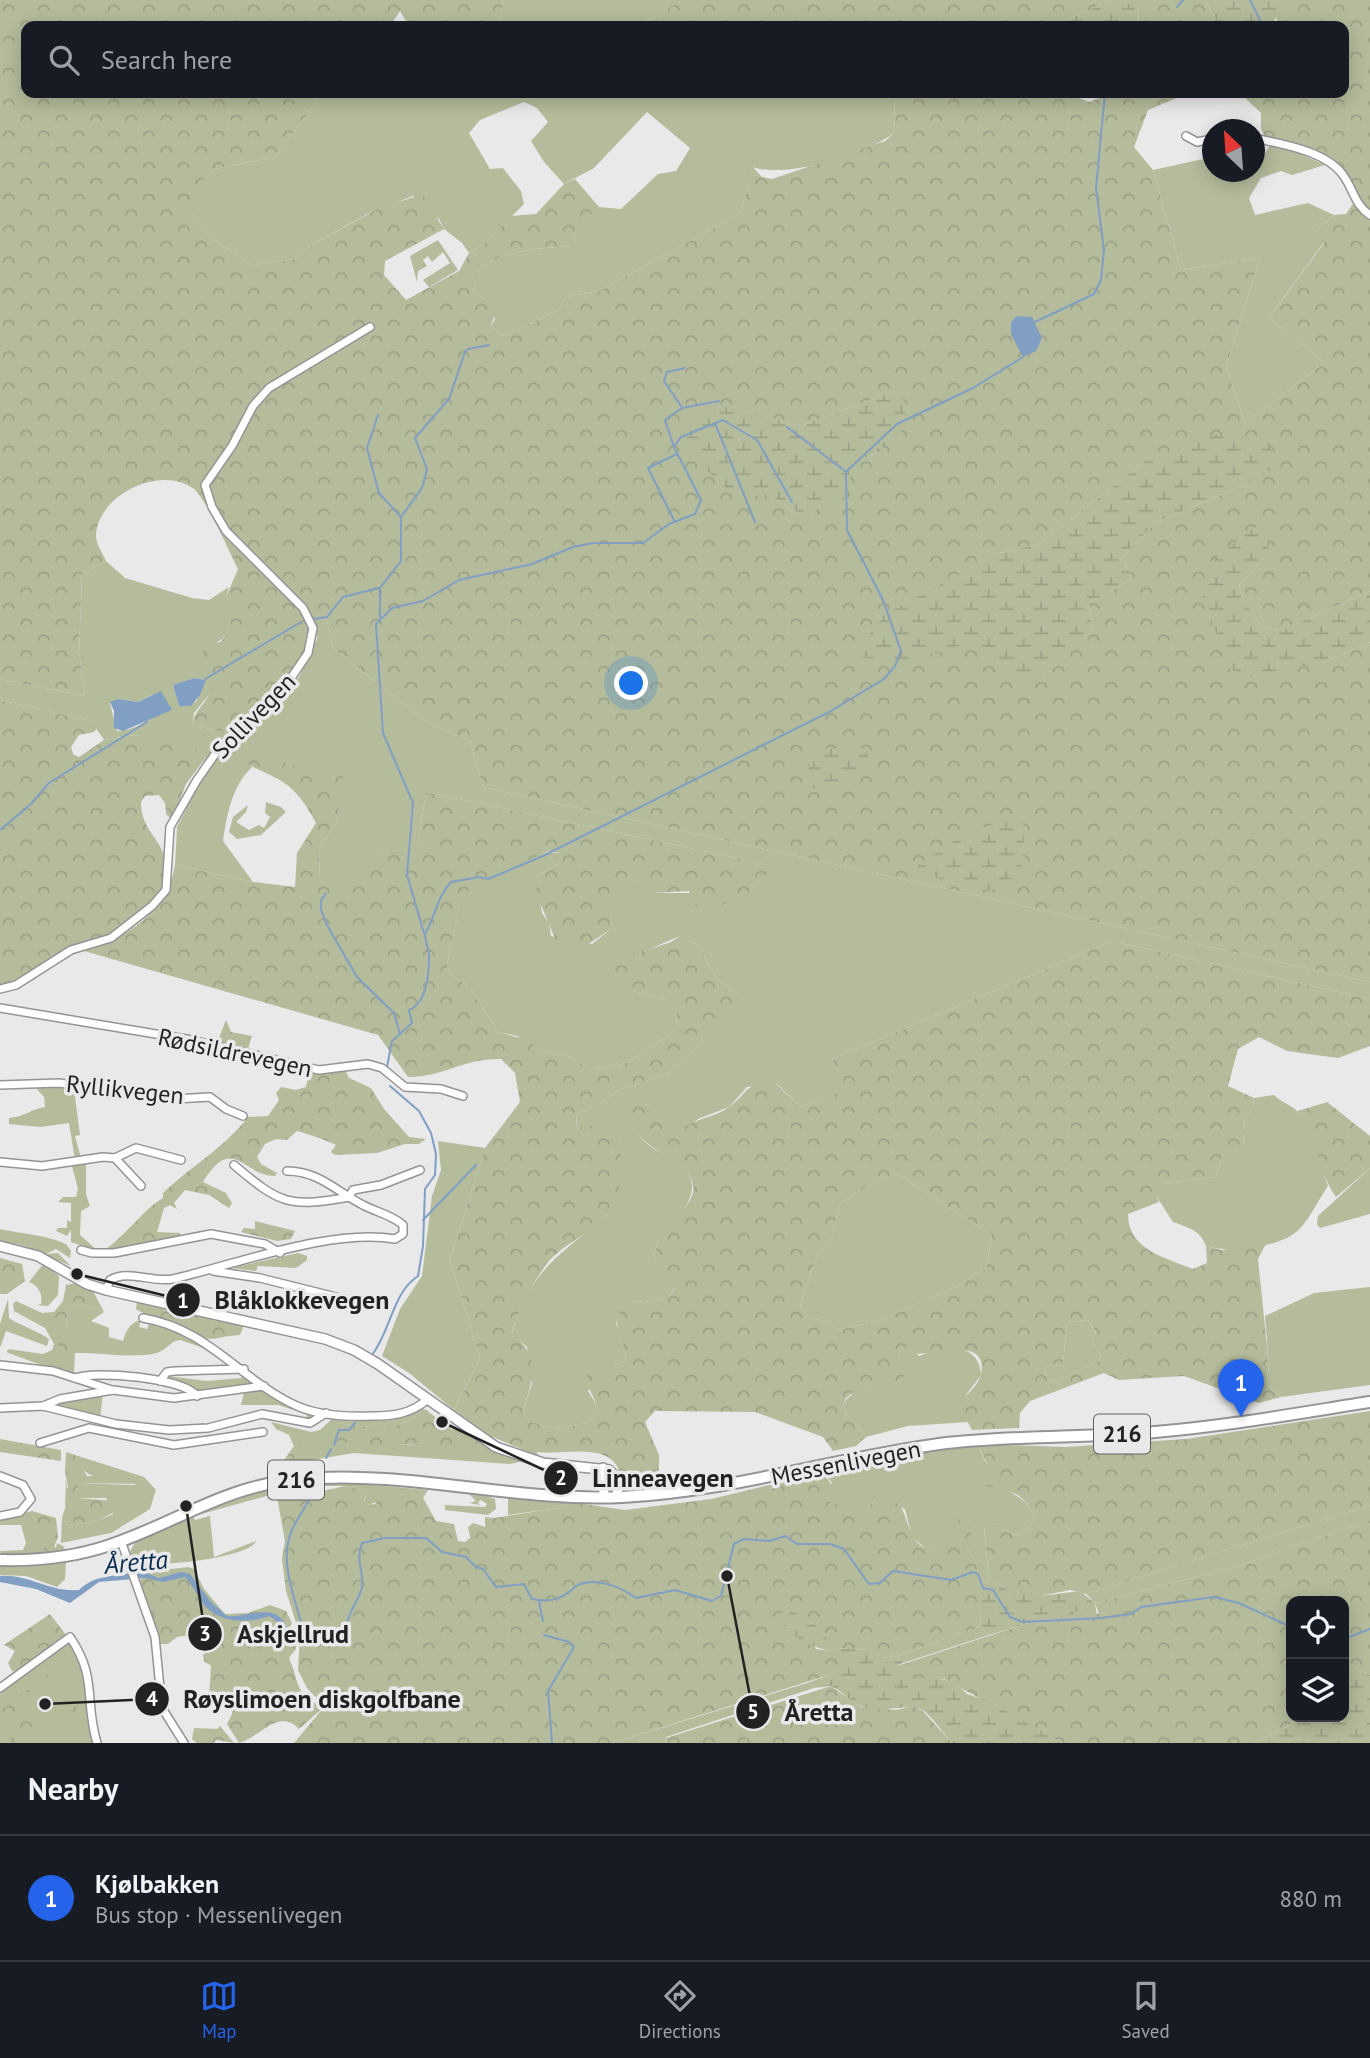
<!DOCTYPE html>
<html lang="en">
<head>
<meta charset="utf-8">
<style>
	body { margin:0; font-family:"PT Sans",sans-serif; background:#20242c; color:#f1f3f6 }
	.controls { position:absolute; right:21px; bottom:21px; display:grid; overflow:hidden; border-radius:14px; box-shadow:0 4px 18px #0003 }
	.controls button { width:63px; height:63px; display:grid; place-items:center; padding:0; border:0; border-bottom:2px solid #363941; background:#171b24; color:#f1f3f6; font:35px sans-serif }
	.compass { position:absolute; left:1202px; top:119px; width:63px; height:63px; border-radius:50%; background:#171b24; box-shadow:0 4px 18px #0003; rotate:335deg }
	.you { position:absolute; left:632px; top:684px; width:24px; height:24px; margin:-18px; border:5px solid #fff; border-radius:50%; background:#1a73e8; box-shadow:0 0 0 10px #1a73e833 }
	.badge { display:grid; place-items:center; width:46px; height:46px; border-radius:50%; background:#2563eb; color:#fff; font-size:23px; font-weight:700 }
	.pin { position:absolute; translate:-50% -58px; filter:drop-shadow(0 2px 4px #0008) }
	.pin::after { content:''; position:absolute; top:37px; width:24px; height:21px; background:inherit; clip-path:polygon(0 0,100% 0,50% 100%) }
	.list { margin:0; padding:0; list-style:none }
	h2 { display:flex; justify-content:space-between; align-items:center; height:91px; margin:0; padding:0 28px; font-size:30px }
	h2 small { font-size:23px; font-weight:400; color:#9ea1a6 }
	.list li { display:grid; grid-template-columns:46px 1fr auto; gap:21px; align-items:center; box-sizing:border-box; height:126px; padding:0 28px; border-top:2px solid #363941 }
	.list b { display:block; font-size:26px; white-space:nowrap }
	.list p { margin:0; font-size:23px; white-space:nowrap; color:#9ea1a6 }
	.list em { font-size:23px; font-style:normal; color:#9ea1a6 }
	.icon { flex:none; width:38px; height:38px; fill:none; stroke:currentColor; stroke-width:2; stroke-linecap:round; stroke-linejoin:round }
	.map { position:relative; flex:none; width:1370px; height:1743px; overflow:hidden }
	.search { position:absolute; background:#171b24; box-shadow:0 4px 18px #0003; left:21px; right:21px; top:21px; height:77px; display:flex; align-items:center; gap:18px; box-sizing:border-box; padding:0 24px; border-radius:14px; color:#9ea1a6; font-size:26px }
	.sheet { height:217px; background:#171b24 }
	nav { display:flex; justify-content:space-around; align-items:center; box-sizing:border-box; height:98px; border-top:2px solid #363941; background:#171b24; font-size:19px; color:#9ea1a6 }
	nav a { display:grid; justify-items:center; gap:4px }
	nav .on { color:#2563eb }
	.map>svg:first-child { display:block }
	.green { fill:#b5bc9c; fill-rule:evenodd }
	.forest { fill:url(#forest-crowns); fill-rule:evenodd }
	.wetland { fill:url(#wetland-marsh) }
	.water { fill:#809fc3 }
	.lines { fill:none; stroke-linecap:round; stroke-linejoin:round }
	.stream { stroke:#809fc3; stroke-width:2 }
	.minor-casing { stroke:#949495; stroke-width:10 }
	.tertiary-casing { stroke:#949495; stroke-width:12 }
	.primary-casing { stroke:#949495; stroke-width:14 }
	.minor { stroke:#fff; stroke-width:7 }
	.tertiary { stroke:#fff; stroke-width:9 }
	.primary { stroke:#fff; stroke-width:10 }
	.labels { text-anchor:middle; stroke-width:7; stroke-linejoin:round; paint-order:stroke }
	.shield { fill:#e9e9ea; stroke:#5e5e5e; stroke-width:2 }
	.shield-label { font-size:23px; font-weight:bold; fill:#222 }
	.street-label { font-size:24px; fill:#222; stroke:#e9e9ea }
	.water-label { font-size:26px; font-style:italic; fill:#0a2c4f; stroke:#e9e9ea }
	.leader { fill:none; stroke:#222; stroke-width:2.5 }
	.callout-dot { fill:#222; stroke:#e9e9ea; stroke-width:2.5 }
	.mark-label { font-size:21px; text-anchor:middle; font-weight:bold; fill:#fff }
	.callout-label { font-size:26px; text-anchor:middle; font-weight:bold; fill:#222; stroke:#e9e9ea; stroke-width:7; stroke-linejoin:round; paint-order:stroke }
</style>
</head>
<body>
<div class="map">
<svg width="1370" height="1743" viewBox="0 0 1370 1743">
	<defs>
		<pattern id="forest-crowns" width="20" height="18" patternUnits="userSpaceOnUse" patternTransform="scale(1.75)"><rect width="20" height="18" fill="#b5bc9c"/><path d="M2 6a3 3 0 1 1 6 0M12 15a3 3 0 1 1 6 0" fill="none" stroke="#9ba186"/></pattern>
		<pattern id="wetland-marsh" width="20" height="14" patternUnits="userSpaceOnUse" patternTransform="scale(1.75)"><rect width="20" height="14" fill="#b5bc9c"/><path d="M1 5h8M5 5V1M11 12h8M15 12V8" fill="none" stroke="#9ba186"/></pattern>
	</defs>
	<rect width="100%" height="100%" fill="#e9e9ea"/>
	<g class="green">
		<polygon points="503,0 682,0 638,26 499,26"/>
		<path d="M323 93H894L895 132C868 154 786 179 752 167L741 213 599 291 566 297 559 310 503 336 491 326 495 319 484 299 473 291 478 270C504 249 542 248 574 246L575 231 599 207 621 209 658 174 676 171 690 148 647 112 594 168 564 184 544 162 531 141 548 122 537 108 524 102 480 120 469 133 490 169 503 168 521 191 524 204 483 245 469 253 462 243 444 229 436 213 413 196 369 213 308 247 295 259 252 265 211 238 192 214V188L215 169 275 157Z"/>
		<polygon points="1270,145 1294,151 1325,165 1292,175 1281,171 1261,178 1249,198 1255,215 1308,203 1334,215 1315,231 1324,242 1269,318 1325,362 1245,423 1226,367 1260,258 1181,270 1153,170 1212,157 1212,172 1254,172 1255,163 1261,160"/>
		<polygon points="438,240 458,270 429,287 423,280 450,263 443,252 432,262 428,256 423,260 427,266 418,271 417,282 410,256"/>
		<path d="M106 561 125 578 192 598 209 600 229 587 226 597 234 603C232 617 225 621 225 637L213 645 208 674 212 681 211 692 194 713 192 725 233 734 205 759 202 752 135 735 104 740 91 721 0 700V679L85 696 79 653 82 574ZM194 678 206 680 196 702 179 706 173 685ZM152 695 172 710C152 714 138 731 117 731L110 703 118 699 138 702Z"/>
		<path d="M320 615 327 621 333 648 428 723 470 741 483 787 1370 982V999L1112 941 832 1059 848 1089 801 1107 777 1084 747 1087 729 1107 698 1119 687 1127 643 1103 637 1132C648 1151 668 1153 683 1168 710 1195 669 1221 657 1245 653 1253 655 1267 653 1277L674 1288 669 1297 654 1301 627 1302 616 1323 625 1350 626 1361 614 1366 588 1391 596 1404 593 1419C570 1430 553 1430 529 1421L523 1411 532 1384 527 1347 512 1333C530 1269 561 1254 608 1215L620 1144C608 1125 597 1125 576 1129L577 1114 598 1105 621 1089 668 1074 715 1030 739 995C729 988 719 982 713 972 700 951 708 948 680 936L645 951 633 991 666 999 677 1012 676 1026 668 1036 628 1062 610 1068 591 1069 564 1054 537 1051 517 1036 498 1032 469 986 453 977 447 966 462 894C481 878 536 848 561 853L559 863 536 877 542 913 549 923 551 936 592 944 611 929 612 890 623 875 654 893H748L774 866 426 792 417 850 382 851 340 888 320 881 319 848 337 822 342 776 226 750 252 767C232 786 227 814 223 841L253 882 175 865 177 827 200 782 224 749 299 677 317 639 316 623Z"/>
		<polygon points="266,802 281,807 286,812 261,835 237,839 229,832 233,817 248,805 246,812 236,822 249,830 259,825 264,828 270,817 265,813"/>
		<path d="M34 1086 74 1089 80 1135 75 1136 81 1158 75 1160 69 1123 40 1127 9 1124V1118C24 1117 31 1109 45 1107L44 1097Z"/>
		<path d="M1274 1095C1282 1103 1294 1106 1300 1114 1317 1133 1320 1162 1328 1186 1318 1200 1307 1226 1292 1235 1271 1248 1230 1253 1206 1246 1200 1230 1189 1228 1173 1222L1153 1191 1164 1183 1216 1177 1222 1156 1243 1147 1245 1118 1253 1108 1254 1098Z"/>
		<polygon points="438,1141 485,1148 450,1260 480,1358 454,1410 409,1373 382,1356 400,1309 422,1276 432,1196 441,1170"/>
		<polygon points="86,1163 86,1194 90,1206 81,1211 80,1235 98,1251 71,1242 71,1230 67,1236 56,1231 58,1228 67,1228 67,1220 71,1222 71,1203 58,1202 63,1197 76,1197 78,1189 72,1166"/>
		<polygon points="1370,1168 1370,1214 1320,1228 1317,1224 1318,1216"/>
		<polygon points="897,1174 992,1235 986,1268 952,1289 878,1321 838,1330 826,1321 809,1318 800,1306 815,1261 832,1237 840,1203 878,1179"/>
		<path d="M0 1229C23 1234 46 1235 66 1244L71 1251 70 1258 56 1249 46 1254 58 1253 71 1266 22 1245 0 1242Z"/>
		<polygon points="298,1253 307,1256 307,1260 296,1268 258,1266 256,1271 231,1268"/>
		<path d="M44 1263 59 1276 58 1295 48 1306 37 1305 41 1304C43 1294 38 1285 29 1282Z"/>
		<polygon points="1370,1287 1370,1385 1281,1397 1266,1384 1269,1367 1265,1316 1314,1293"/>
		<path d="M8 1299 9 1318C21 1326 41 1332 49 1339L47 1346 6 1331 0 1348V1324Z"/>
		<path d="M16 1301 42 1313 54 1312 66 1332 67 1309 77 1304 104 1312 91 1321 109 1328V1337L123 1341C126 1331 130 1322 141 1320L139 1327 147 1329 150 1321 180 1329 229 1365 201 1347 180 1340C170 1341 167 1350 157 1353 132 1359 100 1352 75 1353L74 1373 68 1375 6 1352 9 1349 43 1354 52 1350 54 1344 45 1328 14 1311 13 1304Z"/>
		<polygon points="1088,1320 1096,1334 1092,1343 1101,1355 1099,1360 1057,1382 1049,1380 1044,1374 1047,1366 1063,1365 1067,1322"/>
		<path d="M909 1347 919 1356C944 1346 979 1341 981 1375 967 1396 957 1397 968 1422L908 1426 866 1437 847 1415 843 1403 857 1389 877 1388 898 1359 901 1349Z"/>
		<polygon points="242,1373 259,1384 199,1394 193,1387 165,1378 168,1376 206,1381 242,1378"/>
		<polygon points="265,1390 315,1414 317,1417 308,1420 306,1414 278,1405 241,1405 244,1393"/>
		<polygon points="103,1393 100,1419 55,1407 50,1403"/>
		<path d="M421 1409H425C419 1412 416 1416 411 1419 392 1432 359 1426 337 1423 355 1442 367 1448 392 1444 399 1443 407 1446 415 1445L419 1440C445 1441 454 1457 481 1442L523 1461 510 1464 354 1453 312 1460 322 1451C316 1446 302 1443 294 1446L289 1435 276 1429 271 1422 311 1432 320 1430 333 1418 411 1413Z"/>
		<path d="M977 1444C984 1458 992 1478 1005 1488 1019 1499 1030 1500 1034 1520L1028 1530 1015 1535 1002 1528 984 1527 989 1579 978 1587 977 1563 967 1547 970 1521 960 1522 961 1540 957 1546 925 1548 912 1537 905 1509 876 1499 865 1512 834 1505 826 1500 832 1482 826 1477 810 1473 912 1452Z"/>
		<path d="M75 1455 144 1477 156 1490 150 1509 111 1533 61 1543 62 1517 68 1525 97 1521 113 1514 106 1498H78L65 1506 66 1479 67 1488 76 1491 78 1483 134 1485 144 1480C115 1474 86 1489 75 1455Z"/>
		<path d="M341 1482 428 1490 423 1498 399 1494 368 1505 364 1503 367 1491 345 1486H302L198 1515 192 1513 195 1520 210 1516 214 1557 256 1541C251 1557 159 1568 142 1562 136 1560 133 1558 130 1552L136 1540 212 1503 282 1485Z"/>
		<polygon points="472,1491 495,1499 496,1509 488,1515 445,1510 445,1505 485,1507 487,1504 481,1500 478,1502 480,1505 469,1503 476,1501 469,1494"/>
		<polygon points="525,1495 571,1502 558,1508 508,1515 508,1498"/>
		<polygon points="1370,1505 1370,1520 1238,1566 1095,1603 1086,1594"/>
		<path d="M32 1511V1516C42 1526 46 1538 56 1548L57 1543 63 1546 66 1551 2 1556 0 1551 23 1550 26 1543 21 1525H0V1519Z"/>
		<polygon points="66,1561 65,1579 57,1587 26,1576 0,1575 0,1564"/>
		<polygon points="981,1626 989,1635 903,1663 897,1656"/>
		<polygon points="70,1642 86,1672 94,1743 0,1743 0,1688"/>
		<polygon points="807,1683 814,1688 666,1737 665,1743 612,1743"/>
	</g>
	<g class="forest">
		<path d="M0 0H503L499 26H409L400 11 390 26H26V93H323L275 157 215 169 193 188 192 214 211 238 252 265 295 259 308 247 381 207 421 195 437 207 438 220 444 229 385 261 384 275 406 300 459 271 469 253 483 245 511 216 536 214 564 184 575 179 599 207 575 231 574 246C542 248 504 249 478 270L473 291 484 299 495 313 491 326 503 336 559 310 566 297 599 291 741 213 752 166 762 177 772 179 885 141 895 132 894 93H1066L1089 102 1113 93H1344V26H1271L1277 20 1274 0H1370V591L1282 630 1263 628 1243 599 1239 585 1261 562 1215 558 1229 667 1325 662 1370 642V982L483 787 470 741 428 723 333 648 327 621 321 616 316 623 308 619C319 666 263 705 233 734L192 725C195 705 220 696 208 674L197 671 205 645 220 642 225 637 224 624 234 604 226 597 238 569C230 553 206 499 194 489 161 464 97 495 96 536 96 544 103 554 106 561L82 574 79 653 85 696 0 679ZM1182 96H1243L1261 113V129L1270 145C1291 150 1333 162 1347 179 1351 184 1353 193 1356 199L1346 214 1334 215 1315 231 1324 243 1269 318 1325 362 1245 423 1226 367 1260 258 1181 270 1153 170 1134 147 1148 110ZM895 391 877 452 849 468 803 516 769 495 729 406 801 426ZM1148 459 1248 483 1155 523 1123 557 1132 579 1089 603 1093 632 1064 646 1052 671 1018 677 967 642 999 553 1039 544Z"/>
		<polygon points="682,0 1111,0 1075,16 1062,26 638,26"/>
		<polygon points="1124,0 1204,0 1220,26 1134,26 1139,18 1138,11"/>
		<path d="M0 700 91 721 97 728 94 732 79 735 71 747 73 754 79 757 104 740 135 735 191 747 202 752 205 759 186 784 172 820 166 814 165 803 159 795 145 796 141 802C141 836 169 839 166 876 165 894 128 926 112 934 94 942 74 945 56 955 38 965 22 984 0 985Z"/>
		<path d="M224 749 343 776 337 822 319 848 320 881 339 887 382 851 417 849 426 792 775 866 748 893 700 915 689 891 653 893 623 875 613 890 611 929C583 947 565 968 549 924 543 908 534 896 536 877L559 863 560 853 550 851 493 874 462 895 447 966 453 977 469 986 498 1032 531 1041 538 1051 564 1054 591 1069 610 1068 628 1062 668 1036 676 1026 677 1013 666 999 633 991 601 976V965L671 942 680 936C708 948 700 951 713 972 719 982 729 988 739 995V1008L668 1074 621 1089 598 1105 577 1114 576 1128C587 1127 603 1123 612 1131 629 1147 622 1197 609 1213 592 1235 562 1243 546 1265 531 1285 519 1309 512 1332 541 1359 534 1376 523 1411L529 1421C553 1430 570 1430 593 1419L596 1404 585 1378 593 1367 614 1366 626 1361C625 1334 606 1327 627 1302L654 1301 669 1297 674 1289 652 1277C655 1267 653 1254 657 1245 663 1229 691 1206 693 1192 698 1156 626 1153 630 1108L643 1103 687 1126C700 1117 716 1117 729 1107 751 1091 742 1083 776 1084L801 1107 847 1089 832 1059 1112 941 1370 999V1046L1338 1058 1287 1051 1259 1037 1238 1049 1228 1086 1254 1098 1253 1108 1245 1118 1243 1148 1222 1156 1216 1177 1164 1183 1154 1191 1159 1202 1128 1214C1128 1250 1166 1258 1193 1269L1207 1263 1206 1246 1221 1250 1266 1244 1258 1259 1269 1366 1266 1384 1281 1397 1259 1403 1184 1376 1119 1380 1104 1373 1030 1401 1020 1413 1019 1428 972 1430 959 1406C964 1395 979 1386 981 1374 989 1333 928 1358 913 1353L909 1347 901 1349 898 1359 905 1375C889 1399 858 1377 843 1403L847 1415 866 1437 856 1446 833 1451 823 1437 755 1412 655 1411 645 1422 659 1455V1481C642 1481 630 1480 617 1470H619C607 1441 561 1456 537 1452L538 1456 490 1436 454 1410 480 1358 450 1260 485 1148 520 1102 515 1073 501 1059C463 1058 445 1077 408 1077L378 1035 84 951C126 938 168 912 175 865L253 882 295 887 297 853 316 823C287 767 266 782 224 749ZM897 1174 992 1235 986 1268 952 1289 878 1321 838 1330 826 1321 809 1318 800 1306 815 1261 832 1237 840 1203 878 1179ZM1088 1320 1096 1333 1092 1343 1101 1355 1099 1360 1057 1382 1049 1380 1044 1374 1047 1366 1063 1365 1067 1322Z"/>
		<polygon points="226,1020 231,1032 252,1036 248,1049 217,1043"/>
		<path d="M302 1067 315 1073 345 1070 349 1078 371 1088 384 1109 409 1137 426 1139 419 1144H405L377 1153 335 1155 331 1152 336 1145C323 1139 311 1135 297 1131L287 1140 276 1139 265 1144 257 1157 261 1164 277 1173 275 1176C243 1176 233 1133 203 1182L226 1193 232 1203 229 1208 209 1195 185 1190 174 1203 177 1209 170 1205 164 1208 157 1232 180 1233 181 1236 112 1251 107 1248C126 1235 146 1207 163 1198V1193C190 1167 224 1148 248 1117L268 1116 279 1100 276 1093 281 1087 296 1090 306 1087 308 1077 299 1069Z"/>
		<path d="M1327 1102 1370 1136V1168L1336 1197C1317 1170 1318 1139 1298 1111Z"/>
		<polygon points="255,1221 295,1231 291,1239 277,1241 241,1232 244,1228 255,1229"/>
		<polygon points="0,1258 22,1264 25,1281 7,1294 0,1294"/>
		<polygon points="77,1283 93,1291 104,1312 77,1304 67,1309 66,1332 74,1339 68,1352 57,1344 54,1312 63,1301 66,1285"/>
		<path d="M137 1301 244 1325 240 1335C230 1335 217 1339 207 1339 202 1338 141 1313 136 1309Z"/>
		<path d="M425 1409 451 1429 465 1431 481 1442 480 1448C459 1462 442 1441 419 1440L415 1445 392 1444 385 1447 334 1441 332 1431 337 1423C359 1426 392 1432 411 1419 416 1416 419 1412 425 1409Z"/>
		<path d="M1370 1411V1505L1086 1594 1070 1590 1040 1596 1029 1586 1011 1597 1000 1583 989 1579 984 1526 1002 1528 1015 1535 1028 1530 1034 1520C1029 1495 1008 1488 985 1486L981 1474 987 1463 977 1444 1065 1447 1186 1439Z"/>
		<polygon points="0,1439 61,1450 61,1461 0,1452"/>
		<polygon points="301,1443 321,1447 322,1451 313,1460 282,1463 294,1446"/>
		<polygon points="66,1452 75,1455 87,1476 125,1476 144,1480 146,1484 79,1483 76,1491 69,1493 65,1471"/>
		<path d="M810 1473C821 1473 830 1477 833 1489L826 1500 840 1506 845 1502 865 1512 876 1499C914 1492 900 1537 925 1548L957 1545 961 1540 957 1514 963 1510 969 1514 971 1535 967 1547 977 1563 981 1626 897 1656 881 1658 869 1650 834 1648 827 1643 824 1634 796 1613 816 1649 838 1652 841 1659 832 1674 612 1743H294L324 1707 299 1729C279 1707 259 1738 239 1743L227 1724 232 1714V1705L209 1699 211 1666 204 1661 203 1655 207 1651 201 1642 189 1635 177 1637 168 1644H160L139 1582 147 1572 188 1567 194 1569 204 1589 225 1614 248 1613 270 1605 286 1611 292 1623 289 1630 297 1637 296 1649 289 1658C300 1682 294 1697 325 1707L307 1688 298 1670 300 1635 286 1591 282 1559 285 1541 277 1497 290 1491H323L345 1486 367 1491 364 1502 368 1505 375 1504 382 1495 389 1493 418 1496 423 1498 436 1521 454 1524 458 1541 465 1542 470 1538 468 1527 473 1523 485 1527V1517L494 1518 558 1508 571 1502 625 1510 711 1499 807 1476Z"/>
		<polygon points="78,1498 114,1501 118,1510 97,1521 68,1525 62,1517 67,1503"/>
		<path d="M32 1511 56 1518 58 1537 52 1552 45 1551C37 1538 44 1528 32 1516Z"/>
		<polygon points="1370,1520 1370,1675 1344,1661 1344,1601 1291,1601 1291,1717 1297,1717 1287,1727 1252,1743 1062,1743 944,1679 913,1679 894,1674 891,1668 1028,1623 1073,1621 1074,1610 1099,1614 1095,1603 1238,1566"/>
		<polygon points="50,1614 67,1636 16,1672 12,1671 8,1663 15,1651 4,1645"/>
		<polygon points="43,1662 52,1665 0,1707 0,1691"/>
		<polygon points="50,1672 52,1674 16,1702 15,1711 24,1719 65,1711 71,1702 70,1687 75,1682 77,1713 30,1727 24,1743 9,1743 16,1725 5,1718 1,1711"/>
		<polygon points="831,1686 861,1707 896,1710 913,1706 922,1710 952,1743 665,1743 666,1738"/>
		<polygon points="220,1726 234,1743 216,1740 214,1743 197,1743 192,1739 194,1728 217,1729"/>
	</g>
	<g class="wetland">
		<polygon points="1111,0 1124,0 1138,11 1139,18 1134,26 1062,26 1075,16"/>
		<polygon points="1204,0 1274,0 1279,13 1271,26 1220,26"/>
		<polygon points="895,391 906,403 904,428 877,452 849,468 851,496 803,516 769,495 735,496 699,463 684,431 703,414 730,406 801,426"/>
		<polygon points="1215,435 1269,441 1275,467 1248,483 1155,523 1123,557 1132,579 1089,603 1093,632 1064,647 1052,671 1018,678 967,643 895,666 860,656 868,636 884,615 999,553 1039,544 1148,459"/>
		<polygon points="1257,526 1272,531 1266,557 1239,585 1243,599 1263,628 1282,630 1370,591 1370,642 1325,662 1249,677 1229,668 1202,594 1215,558"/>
		<polygon points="828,748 862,748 872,760 872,767 826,791 811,788 808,759"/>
		<polygon points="1007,818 1024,825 1023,864 1004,886 986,891 920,873 918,865 960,837"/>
		<polygon points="989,1579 1001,1583 1011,1597 1021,1585 1029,1585 1040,1596 1080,1591 1095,1603 1098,1622 1086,1621 1082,1613 1074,1611 1074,1622 1028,1623 989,1635 981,1626 978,1587"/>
		<path d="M784 1610 796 1613 819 1628 834 1648 869 1650 882 1658 897 1656 903 1663 892 1668 895 1674 909 1675 913 1679 934 1677 955 1683 967 1694 988 1701 1062 1743H952C943 1733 933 1718 923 1710 912 1702 881 1714 863 1707 851 1703 843 1691 831 1686L814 1688 807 1683 832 1674 840 1659 838 1653C812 1647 793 1641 778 1617Z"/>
		<polygon points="1344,1661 1370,1675 1370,1743 1252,1743 1287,1727 1297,1717 1344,1717"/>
	</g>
	<g class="water">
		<polygon points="1017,316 1032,317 1042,338 1036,351 1023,357 1011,334 1011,322"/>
		<polygon points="194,678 206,680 200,695 191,706 179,706 173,685"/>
		<polygon points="161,691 172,710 123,731 114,728 114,711 110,702 118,699 138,702"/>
		<path d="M144 1572 159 1578 181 1572 190 1574 212 1603 227 1616C250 1618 278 1599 288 1631L294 1633 295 1640C283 1634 281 1622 269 1616 248 1624 220 1623 204 1605 197 1596 193 1585 185 1577L163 1582 145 1578 99 1582 70 1603 36 1589 0 1582V1576C29 1574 51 1593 79 1590 94 1574 123 1575 144 1572Z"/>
	</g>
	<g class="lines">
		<g class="stream">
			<polyline points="1250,0 1263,26"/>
			<polyline points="1177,7 1183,0"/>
			<polyline points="1035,322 1094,294 1101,280 1104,250 1096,188 1105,93"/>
			<polyline points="681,406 664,381 667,372 685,368"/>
			<polyline points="378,415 367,448 379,493 401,517"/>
			<polyline points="715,423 755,522"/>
			<polyline points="787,427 845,471"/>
			<polyline points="674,447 665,420 682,408 719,401"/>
			<polyline points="675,522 648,468 677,454"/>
			<polyline points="380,617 380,588 401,561 401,517 422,488 427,469 415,438 449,399 465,352 468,349 489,345"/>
			<polyline points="314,619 327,617 343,597 379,588"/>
			<polyline points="205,679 301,622"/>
			<polyline points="0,830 31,804 49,783 147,722"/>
			<polyline points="326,893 321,901 321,910 327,925 357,977 394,1013 400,1034"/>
			<polyline points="424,933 407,875 413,803 383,733 376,624 392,608 423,601 459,580 532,564 573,547 593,543 643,543 669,524 695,514 701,500 674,447 681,437 723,420 757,440 792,502"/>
			<path d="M387 1067 392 1041 412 1023 409 1010C427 1003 429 974 429 956 429 949 425 942 425 934 436 916 436 898 451 882L479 877 488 879 543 856 829 712 884 679 895 666 901 651 883 600 847 530 846 472 897 424 973 388 1023 357"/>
			<polyline points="423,1220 476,1165"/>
			<path d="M372 1355C391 1331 392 1293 418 1276L423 1246 425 1189 435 1175 436 1154 431 1133 419 1111 390 1086"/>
			<polyline points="334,1445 339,1430 349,1430 355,1423"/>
			<polyline points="326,1458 331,1449"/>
			<path d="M315 1486C310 1504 296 1517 290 1535 279 1569 299 1606 305 1639 338 1649 339 1642 351 1612 354 1604 361 1595 362 1587 364 1571 355 1560 362 1543L385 1538H426L442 1552 466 1557 476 1567 483 1569 496 1587 524 1584 532 1599C546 1602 558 1601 569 1592 571 1591 577 1585 578 1585 596 1577 621 1587 636 1598L675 1590 712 1601 721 1596 734 1544 744 1539 770 1541 785 1536 797 1544H830L844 1549 869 1584 880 1583 893 1571 951 1580 973 1572 978 1574 983 1588 993 1590 1010 1617 1023 1622 1101 1618 1131 1614 1141 1607 1214 1597 1239 1603 1291 1627"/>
			<polyline points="539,1602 543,1621"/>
			<polyline points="544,1635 569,1642 574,1647 548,1691 552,1743"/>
			<polyline points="1344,1639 1370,1629"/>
		</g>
		<defs>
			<g id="minor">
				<polyline points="1186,136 1197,142 1212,139"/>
				<path d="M1254 138C1282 144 1326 151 1343 175 1354 190 1354 204 1370 215"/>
				<polyline points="0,989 16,985 71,950 111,938 152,906 166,890 170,827 197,780 218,750 283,690 308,653 313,628 303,608 226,531 212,507 205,485 232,446 253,406 269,388 370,327"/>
				<polyline points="0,1008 192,1040 319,1070 368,1064 382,1068 405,1087 441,1089 463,1096"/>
				<polyline points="0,1085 59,1083 175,1099 210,1097 226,1109 243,1116"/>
				<polyline points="115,1158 136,1148 181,1160"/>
				<polyline points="0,1162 42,1166 103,1157 115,1158 141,1186"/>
				<path d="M234 1165C280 1204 289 1208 349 1197L353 1190 381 1185 420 1170"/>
				<polyline points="81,1250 92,1253 114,1253 211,1234 265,1244 280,1253"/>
				<polyline points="213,1271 260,1278 344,1299 385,1304"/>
				<path d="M106 1290 110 1280C128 1269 152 1283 173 1279 237 1264 332 1228 395 1239L403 1234V1225C392 1215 376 1212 363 1205 337 1192 319 1171 287 1171"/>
				<path d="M143 1318C209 1329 240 1380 297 1406 320 1416 347 1417 372 1416 393 1416 410 1414 427 1400"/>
				<polyline points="0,1365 53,1371 112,1390"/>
				<path d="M75 1378C95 1370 184 1378 197 1396"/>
				<polyline points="160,1381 167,1372 175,1371 244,1369"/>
				<polyline points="43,1406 60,1399 113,1390 174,1398 264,1386"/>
				<polyline points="0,1408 43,1406 116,1424 169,1430 208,1428 262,1414 310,1423 326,1413"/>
				<polyline points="40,1443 89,1428 174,1445 263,1432"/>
				<polyline points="0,1476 23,1485 31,1499 20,1512 0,1516"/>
				<polyline points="121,1541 155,1637 162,1708 184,1743"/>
				<path d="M0 1688 70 1637C98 1678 84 1700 97 1743"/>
			</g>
			<g id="tertiary">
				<polyline points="0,1246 38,1256 87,1284 106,1290 325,1339 354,1350 378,1364 496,1447 543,1463 609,1470 616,1477 618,1497"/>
				<polyline points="603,1468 604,1497"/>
			</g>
			<path id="primary" d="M0 1560C37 1561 75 1557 110 1545 178 1522 226 1485 301 1479 408 1470 515 1502 622 1497 732 1491 831 1459 939 1444 1010 1435 1083 1438 1155 1432 1227 1426 1299 1413 1370 1402"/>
		</defs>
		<use href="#minor" class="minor-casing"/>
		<use href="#tertiary" class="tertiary-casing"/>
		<use href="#primary" class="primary-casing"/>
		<use href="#minor" class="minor"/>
		<use href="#tertiary" class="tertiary"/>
		<use href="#primary" class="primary"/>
	</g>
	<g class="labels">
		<g class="shield">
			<rect x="1094" y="1414.5" width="56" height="39" rx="5"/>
			<rect x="268" y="1460.5" width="56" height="39" rx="5"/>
		</g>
		<g class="shield-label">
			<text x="1122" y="1442">216</text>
			<text x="296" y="1488">216</text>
		</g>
		<g class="street-label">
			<text transform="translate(254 716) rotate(-46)" y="8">Sollivegen</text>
			<text transform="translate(235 1053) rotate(12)" y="8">Rødsildrevegen</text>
			<text transform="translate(125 1090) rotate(6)" y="8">Ryllikvegen</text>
			<text transform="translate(846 1463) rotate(-11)" y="8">Messenlivegen</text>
		</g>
		<g class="water-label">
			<text transform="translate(136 1562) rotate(-5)" y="9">Åretta</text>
		</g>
	</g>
	<path class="leader" d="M77 1274L183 1300M442 1422L561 1478M186 1506L205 1634M45 1704L152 1699M727 1576L753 1712"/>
	<g class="callout-dot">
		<circle cx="77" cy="1274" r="7"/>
		<circle cx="442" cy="1422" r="7"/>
		<circle cx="186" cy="1506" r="7"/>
		<circle cx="45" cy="1704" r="7"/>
		<circle cx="727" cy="1576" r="7"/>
		<circle cx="183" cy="1300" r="18"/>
		<circle cx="561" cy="1478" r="18"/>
		<circle cx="205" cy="1634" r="18"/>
		<circle cx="152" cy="1699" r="18"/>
		<circle cx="753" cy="1712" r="18"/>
	</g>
	<g class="mark-label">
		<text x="183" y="1308">1</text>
		<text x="561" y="1485">2</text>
		<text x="205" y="1641">3</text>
		<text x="152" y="1706">4</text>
		<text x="753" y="1719">5</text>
	</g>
	<g class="callout-label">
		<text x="302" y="1309">Blåklokkevegen</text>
		<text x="663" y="1487">Linneavegen</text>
		<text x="293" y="1643">Askjellrud</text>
		<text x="322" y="1708">Røyslimoen diskgolfbane</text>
		<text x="819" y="1721">Åretta</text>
	</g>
</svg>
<div class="controls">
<button><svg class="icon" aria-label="locate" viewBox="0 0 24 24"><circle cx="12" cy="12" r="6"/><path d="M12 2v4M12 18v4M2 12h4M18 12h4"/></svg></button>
<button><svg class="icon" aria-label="layers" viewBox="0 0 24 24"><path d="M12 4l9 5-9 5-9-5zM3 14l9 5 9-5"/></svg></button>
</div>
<svg class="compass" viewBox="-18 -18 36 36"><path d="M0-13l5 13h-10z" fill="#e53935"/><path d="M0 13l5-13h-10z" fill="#9ea1a6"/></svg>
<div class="you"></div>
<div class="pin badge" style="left:1241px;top:1417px">1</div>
<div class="search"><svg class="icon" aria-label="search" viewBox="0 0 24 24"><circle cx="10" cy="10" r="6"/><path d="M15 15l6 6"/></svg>Search here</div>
</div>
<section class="sheet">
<h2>Nearby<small></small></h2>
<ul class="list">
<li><span class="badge">1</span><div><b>Kjølbakken</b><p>Bus stop · Messenlivegen</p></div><em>880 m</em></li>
</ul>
</section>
<nav>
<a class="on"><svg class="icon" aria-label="map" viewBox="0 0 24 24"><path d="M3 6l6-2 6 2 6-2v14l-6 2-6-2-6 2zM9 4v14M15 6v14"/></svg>Map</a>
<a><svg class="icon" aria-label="directions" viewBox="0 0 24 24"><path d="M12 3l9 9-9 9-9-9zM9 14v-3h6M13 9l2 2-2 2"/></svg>Directions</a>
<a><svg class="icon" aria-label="saved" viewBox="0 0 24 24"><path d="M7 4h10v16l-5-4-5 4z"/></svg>Saved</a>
</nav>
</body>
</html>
